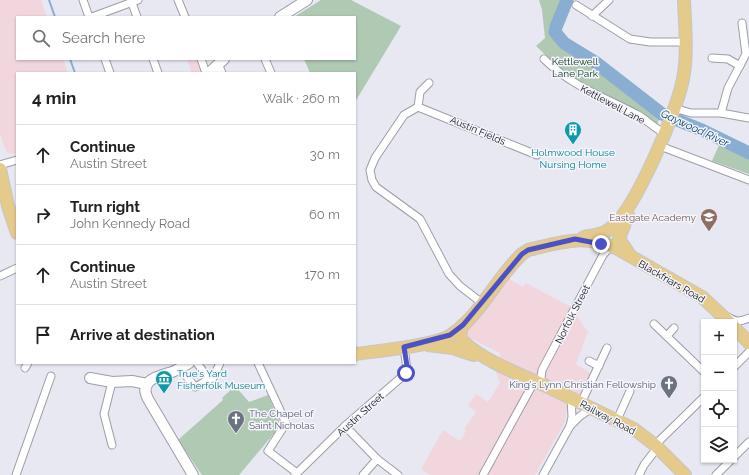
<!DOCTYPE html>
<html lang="en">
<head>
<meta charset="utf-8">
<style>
	body { margin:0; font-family:Raleway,sans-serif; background:#f2f2f2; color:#202124 }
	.controls { position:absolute; right:12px; bottom:12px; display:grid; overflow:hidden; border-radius:0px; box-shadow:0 1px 3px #0004 }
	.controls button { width:36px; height:36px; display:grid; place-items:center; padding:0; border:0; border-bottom:1px solid #e0e0e0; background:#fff; color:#202124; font:20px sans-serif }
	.stop { position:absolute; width:12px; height:12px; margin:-9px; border:3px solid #4c51c7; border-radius:50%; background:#fff }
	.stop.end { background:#4c51c7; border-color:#fff; box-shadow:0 1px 4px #0008 }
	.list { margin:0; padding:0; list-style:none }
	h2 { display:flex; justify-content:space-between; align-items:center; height:52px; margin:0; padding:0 16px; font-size:17px }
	h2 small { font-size:13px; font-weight:400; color:#757577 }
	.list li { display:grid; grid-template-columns:26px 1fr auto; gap:12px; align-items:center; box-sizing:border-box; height:60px; padding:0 16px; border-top:1px solid #e0e0e0 }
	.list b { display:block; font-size:15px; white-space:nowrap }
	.list p { margin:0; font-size:13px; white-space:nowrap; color:#757577 }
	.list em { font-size:13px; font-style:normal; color:#757577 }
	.icon { flex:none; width:22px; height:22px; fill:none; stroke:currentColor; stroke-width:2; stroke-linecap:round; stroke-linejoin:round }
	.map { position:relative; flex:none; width:749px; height:475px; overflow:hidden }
	.search { position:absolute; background:#fff; box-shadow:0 1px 3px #0004; left:16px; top:16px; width:340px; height:44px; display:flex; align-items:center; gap:10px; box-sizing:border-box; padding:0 14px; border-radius:0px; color:#757577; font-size:15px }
	.panel { position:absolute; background:#fff; box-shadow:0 1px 3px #0004; left:16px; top:72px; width:340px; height:292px; border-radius:0px }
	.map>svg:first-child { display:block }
	.commercial { fill:#f1d7dd }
	.green { fill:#afc9b3 }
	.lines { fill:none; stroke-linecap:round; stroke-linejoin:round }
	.stream { stroke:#89aed1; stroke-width:2 }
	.river { stroke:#89aed1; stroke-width:13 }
	.street-casing { stroke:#9c9da6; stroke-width:9 }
	.secondary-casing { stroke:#9c9da6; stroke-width:12 }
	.primary-casing { stroke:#c6c6c7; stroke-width:14 }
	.street { stroke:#fff; stroke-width:7 }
	.secondary { stroke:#fff; stroke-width:10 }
	.primary { stroke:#e4cb8c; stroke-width:12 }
	.route { stroke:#4c51c7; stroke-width:5 }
	.labels { text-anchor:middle; stroke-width:3; stroke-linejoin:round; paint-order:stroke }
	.park-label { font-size:10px; fill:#053515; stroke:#f5f5fd }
	.street-label { font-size:10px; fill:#101014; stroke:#f5f5fd }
	.culture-label { font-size:10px; fill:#0d838f; stroke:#f5f5fd }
	.education-label { font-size:10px; fill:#785e54; stroke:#f5f5fd; text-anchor:end }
	.worship-label { font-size:10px; fill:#5b616d; stroke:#f5f5fd; text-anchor:end }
	.water-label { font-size:11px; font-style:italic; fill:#02406c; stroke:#f5f5fd }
</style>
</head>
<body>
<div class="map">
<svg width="749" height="475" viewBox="0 0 749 475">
	<rect width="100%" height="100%" fill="#e7e8f2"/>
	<g class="commercial">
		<polygon points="0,0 41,0 47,17 17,17 17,59 63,59 68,73 17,73 17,154 9,153 6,151 0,134"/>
		<polygon points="196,59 202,73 192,73 187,60"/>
		<polygon points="508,278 523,287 526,283 571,307 588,332 576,364 592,374 582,395 567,407 565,422 535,475 430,475 421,469 443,430 460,441 466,431 464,429 476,412 468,406 476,394 488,402 500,383 496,373 500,353 470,338 466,331"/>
	</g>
	<g class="green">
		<polygon points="321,0 351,0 401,26 355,102 355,73 310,73 304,59 355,59 355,17 294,17"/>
		<polygon points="539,0 563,0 554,25 553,31 555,37 568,49 595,66 660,116 657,125 568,76 536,46 545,38 542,10"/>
		<polygon points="723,136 749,150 749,174 712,161"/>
		<polygon points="235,386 249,402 268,395 281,425 239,475 202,475 178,440 223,400 222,398"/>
	</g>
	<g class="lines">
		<g class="stream">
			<polyline points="49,0 55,17"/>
			<polyline points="70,59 75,73"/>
		</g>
		<polyline class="river" points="567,0 556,27 555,32 564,43 595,62 662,114 702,130 749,153"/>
		<defs>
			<g id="street">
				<polyline points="83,0 89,17"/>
				<polyline points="131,0 137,17"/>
				<polyline points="178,0 185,17"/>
				<polyline points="576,5 630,39 650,42 686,42"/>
				<polyline points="592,16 609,0"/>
				<polyline points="92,17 138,0"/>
				<polyline points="712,58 728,59 740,66"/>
				<polyline points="105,59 110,73"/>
				<polyline points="153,59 158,73"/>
				<polyline points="201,59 206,73"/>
				<polyline points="265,59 271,73"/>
				<path d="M544 59C573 87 602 96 636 114 646 119 654 128 664 133"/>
				<polyline points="218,64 222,73"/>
				<polyline points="418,107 420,92 429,83"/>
				<polyline points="674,108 691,113 721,113 749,118"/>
				<polyline points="721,113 728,88 746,54 742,23"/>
				<polyline points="660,146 749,180"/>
				<polyline points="0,165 17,160"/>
				<polyline points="0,276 17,268"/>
				<polyline points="482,303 460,286 449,274 420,219 376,187 372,180 370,170 375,158 404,115 418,107 537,155"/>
				<path d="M728 317C735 322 740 322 749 318"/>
				<polyline points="654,324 704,372"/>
				<polyline points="667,336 674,328"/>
				<polyline points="589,361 599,366"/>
				<polyline points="197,363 208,378 207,382"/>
				<polyline points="258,363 286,423 268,451 297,473"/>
				<polyline points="734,367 749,352"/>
				<polyline points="25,368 28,363"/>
				<path d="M187 377 195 387C202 385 205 379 213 378L220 363"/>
				<polyline points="112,382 104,414 112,445"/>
				<polyline points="543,385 541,378 542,370 603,255 611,246"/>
				<polyline points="581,403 607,348"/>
				<polyline points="617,420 630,391"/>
				<polyline points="345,426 377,459 398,475"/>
				<polyline points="570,426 580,416 592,408"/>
				<polyline points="655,445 704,397"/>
				<polyline points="734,457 749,442"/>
				<polyline points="16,475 51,376"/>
				<polyline points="295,475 345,426 404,375 407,370 404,347"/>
				<polyline points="363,475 377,459"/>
				<polyline points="483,475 534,382"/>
				<polyline points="543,475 570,426 572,417 571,398"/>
				<polyline points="639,475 644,465 657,448"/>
				<polyline points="716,475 731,460"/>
			</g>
			<g id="secondary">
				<polyline points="280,17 307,0"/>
				<polyline points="209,73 224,59"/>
				<path d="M189 363C183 366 178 370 172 372 159 376 138 380 148 399L193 475"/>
				<polyline points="90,378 112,382 132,381 147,384"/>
			</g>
			<g id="primary">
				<polyline points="0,169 8,206 17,233"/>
				<polyline points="628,215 619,239 629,254"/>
				<path d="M584 237C594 235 604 235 612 227 636 208 677 111 683 79 688 54 685 26 684 0"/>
				<path d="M463 325C460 331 459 337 464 342 482 360 523 376 546 386L634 429 655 445 685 475"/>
				<polyline points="734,327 749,343"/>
				<polyline points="428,345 453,348 474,355"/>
				<path d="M355 354C376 351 435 346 451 335 481 315 496 278 522 254L528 250C562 242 582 234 616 248L702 297 729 322"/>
			</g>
		</defs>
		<use href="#street" class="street-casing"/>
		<use href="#secondary" class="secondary-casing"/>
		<use href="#primary" class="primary-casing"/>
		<use href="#street" class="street"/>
		<use href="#secondary" class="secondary"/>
		<use href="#primary" class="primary"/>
	</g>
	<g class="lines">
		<polyline class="route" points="406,373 407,366 404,347 450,335 463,325 522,254 528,250 575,239 601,244"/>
	</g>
	<defs>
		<symbol id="building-pin" viewBox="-11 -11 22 30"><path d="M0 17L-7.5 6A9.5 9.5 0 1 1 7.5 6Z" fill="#0f9aa8" stroke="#f5f5fd"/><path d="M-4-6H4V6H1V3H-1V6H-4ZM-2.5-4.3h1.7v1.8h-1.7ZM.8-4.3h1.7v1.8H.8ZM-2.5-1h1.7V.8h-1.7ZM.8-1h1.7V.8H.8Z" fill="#fff"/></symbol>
		<symbol id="school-pin" viewBox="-11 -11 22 30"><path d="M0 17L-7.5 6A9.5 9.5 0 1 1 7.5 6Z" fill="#8d6e63" stroke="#f5f5fd"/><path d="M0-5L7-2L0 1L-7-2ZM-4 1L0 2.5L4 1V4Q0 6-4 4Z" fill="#fff"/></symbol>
		<symbol id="museum-pin" viewBox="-11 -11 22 30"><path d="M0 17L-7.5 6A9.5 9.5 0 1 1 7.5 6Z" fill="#0f9aa8" stroke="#f5f5fd"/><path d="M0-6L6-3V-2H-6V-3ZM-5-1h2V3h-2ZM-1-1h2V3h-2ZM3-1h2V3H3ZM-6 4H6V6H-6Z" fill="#fff"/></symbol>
		<symbol id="church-pin" viewBox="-11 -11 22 30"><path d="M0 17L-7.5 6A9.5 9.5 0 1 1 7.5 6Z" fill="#6b7280" stroke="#f5f5fd"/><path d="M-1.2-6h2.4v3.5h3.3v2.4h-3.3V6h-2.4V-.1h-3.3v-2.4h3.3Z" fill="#fff"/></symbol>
	</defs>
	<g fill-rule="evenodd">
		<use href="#building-pin" x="563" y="120" width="20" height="27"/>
		<use href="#school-pin" x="699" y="207" width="20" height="27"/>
		<use href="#museum-pin" x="154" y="369" width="20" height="27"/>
		<use href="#church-pin" x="659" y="374" width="20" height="27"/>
		<use href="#church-pin" x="226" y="409" width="20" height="27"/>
	</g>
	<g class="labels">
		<g class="park-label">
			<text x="575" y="65">Kettlewell<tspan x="575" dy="12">Lane Park</tspan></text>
		</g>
		<g class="street-label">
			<text transform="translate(613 104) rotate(28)" y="4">Kettlewell Lane</text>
			<text transform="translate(478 130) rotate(23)" y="4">Austin Fields</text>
			<text transform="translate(672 281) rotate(30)" y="4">Blackfriars Road</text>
			<text transform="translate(572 314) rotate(-63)" y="4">Norfolk Street</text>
			<text transform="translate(360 414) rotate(-42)" y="4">Austin Street</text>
			<text transform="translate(608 417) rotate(28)" y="4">Railway Road</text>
		</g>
		<g class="culture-label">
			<text x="573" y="156">Holmwood House<tspan x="573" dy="12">Nursing Home</tspan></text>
			<text x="177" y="377" text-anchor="start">True's Yard<tspan x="177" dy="12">Fisherfolk Museum</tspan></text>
		</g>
		<g class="education-label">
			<text x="696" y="221">Eastgate Academy</text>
		</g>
		<g class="worship-label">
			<text x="656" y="388">King's Lynn Christian Fellowship</text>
			<text x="249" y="417" text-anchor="start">The Chapel of<tspan x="249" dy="12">Saint Nicholas</tspan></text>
		</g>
		<g class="water-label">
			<text transform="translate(695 128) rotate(25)" y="4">Gaywood River</text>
		</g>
	</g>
</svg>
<div class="controls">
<button>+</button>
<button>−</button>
<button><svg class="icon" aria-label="locate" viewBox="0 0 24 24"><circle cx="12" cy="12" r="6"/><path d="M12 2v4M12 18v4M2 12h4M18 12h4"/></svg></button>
<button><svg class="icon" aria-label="layers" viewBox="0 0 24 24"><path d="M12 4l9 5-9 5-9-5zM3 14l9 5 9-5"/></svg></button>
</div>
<div class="stop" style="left:406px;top:373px"></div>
<div class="stop end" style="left:601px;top:244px"></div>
<div class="search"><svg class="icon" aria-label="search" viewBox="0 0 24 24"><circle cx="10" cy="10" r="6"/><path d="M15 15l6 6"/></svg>Search here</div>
<section class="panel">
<h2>4 min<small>Walk · 260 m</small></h2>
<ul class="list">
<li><svg class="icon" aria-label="ahead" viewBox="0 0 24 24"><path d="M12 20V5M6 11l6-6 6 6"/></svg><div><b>Continue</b><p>Austin Street</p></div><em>30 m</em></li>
<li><svg class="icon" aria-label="right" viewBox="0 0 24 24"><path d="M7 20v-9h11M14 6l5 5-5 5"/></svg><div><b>Turn right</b><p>John Kennedy Road</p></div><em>60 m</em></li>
<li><svg class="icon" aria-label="ahead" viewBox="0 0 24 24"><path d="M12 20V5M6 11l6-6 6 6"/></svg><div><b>Continue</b><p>Austin Street</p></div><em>170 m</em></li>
<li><svg class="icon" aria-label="arrive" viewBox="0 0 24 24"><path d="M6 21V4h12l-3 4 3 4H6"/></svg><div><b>Arrive at destination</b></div></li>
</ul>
</section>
</div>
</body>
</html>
